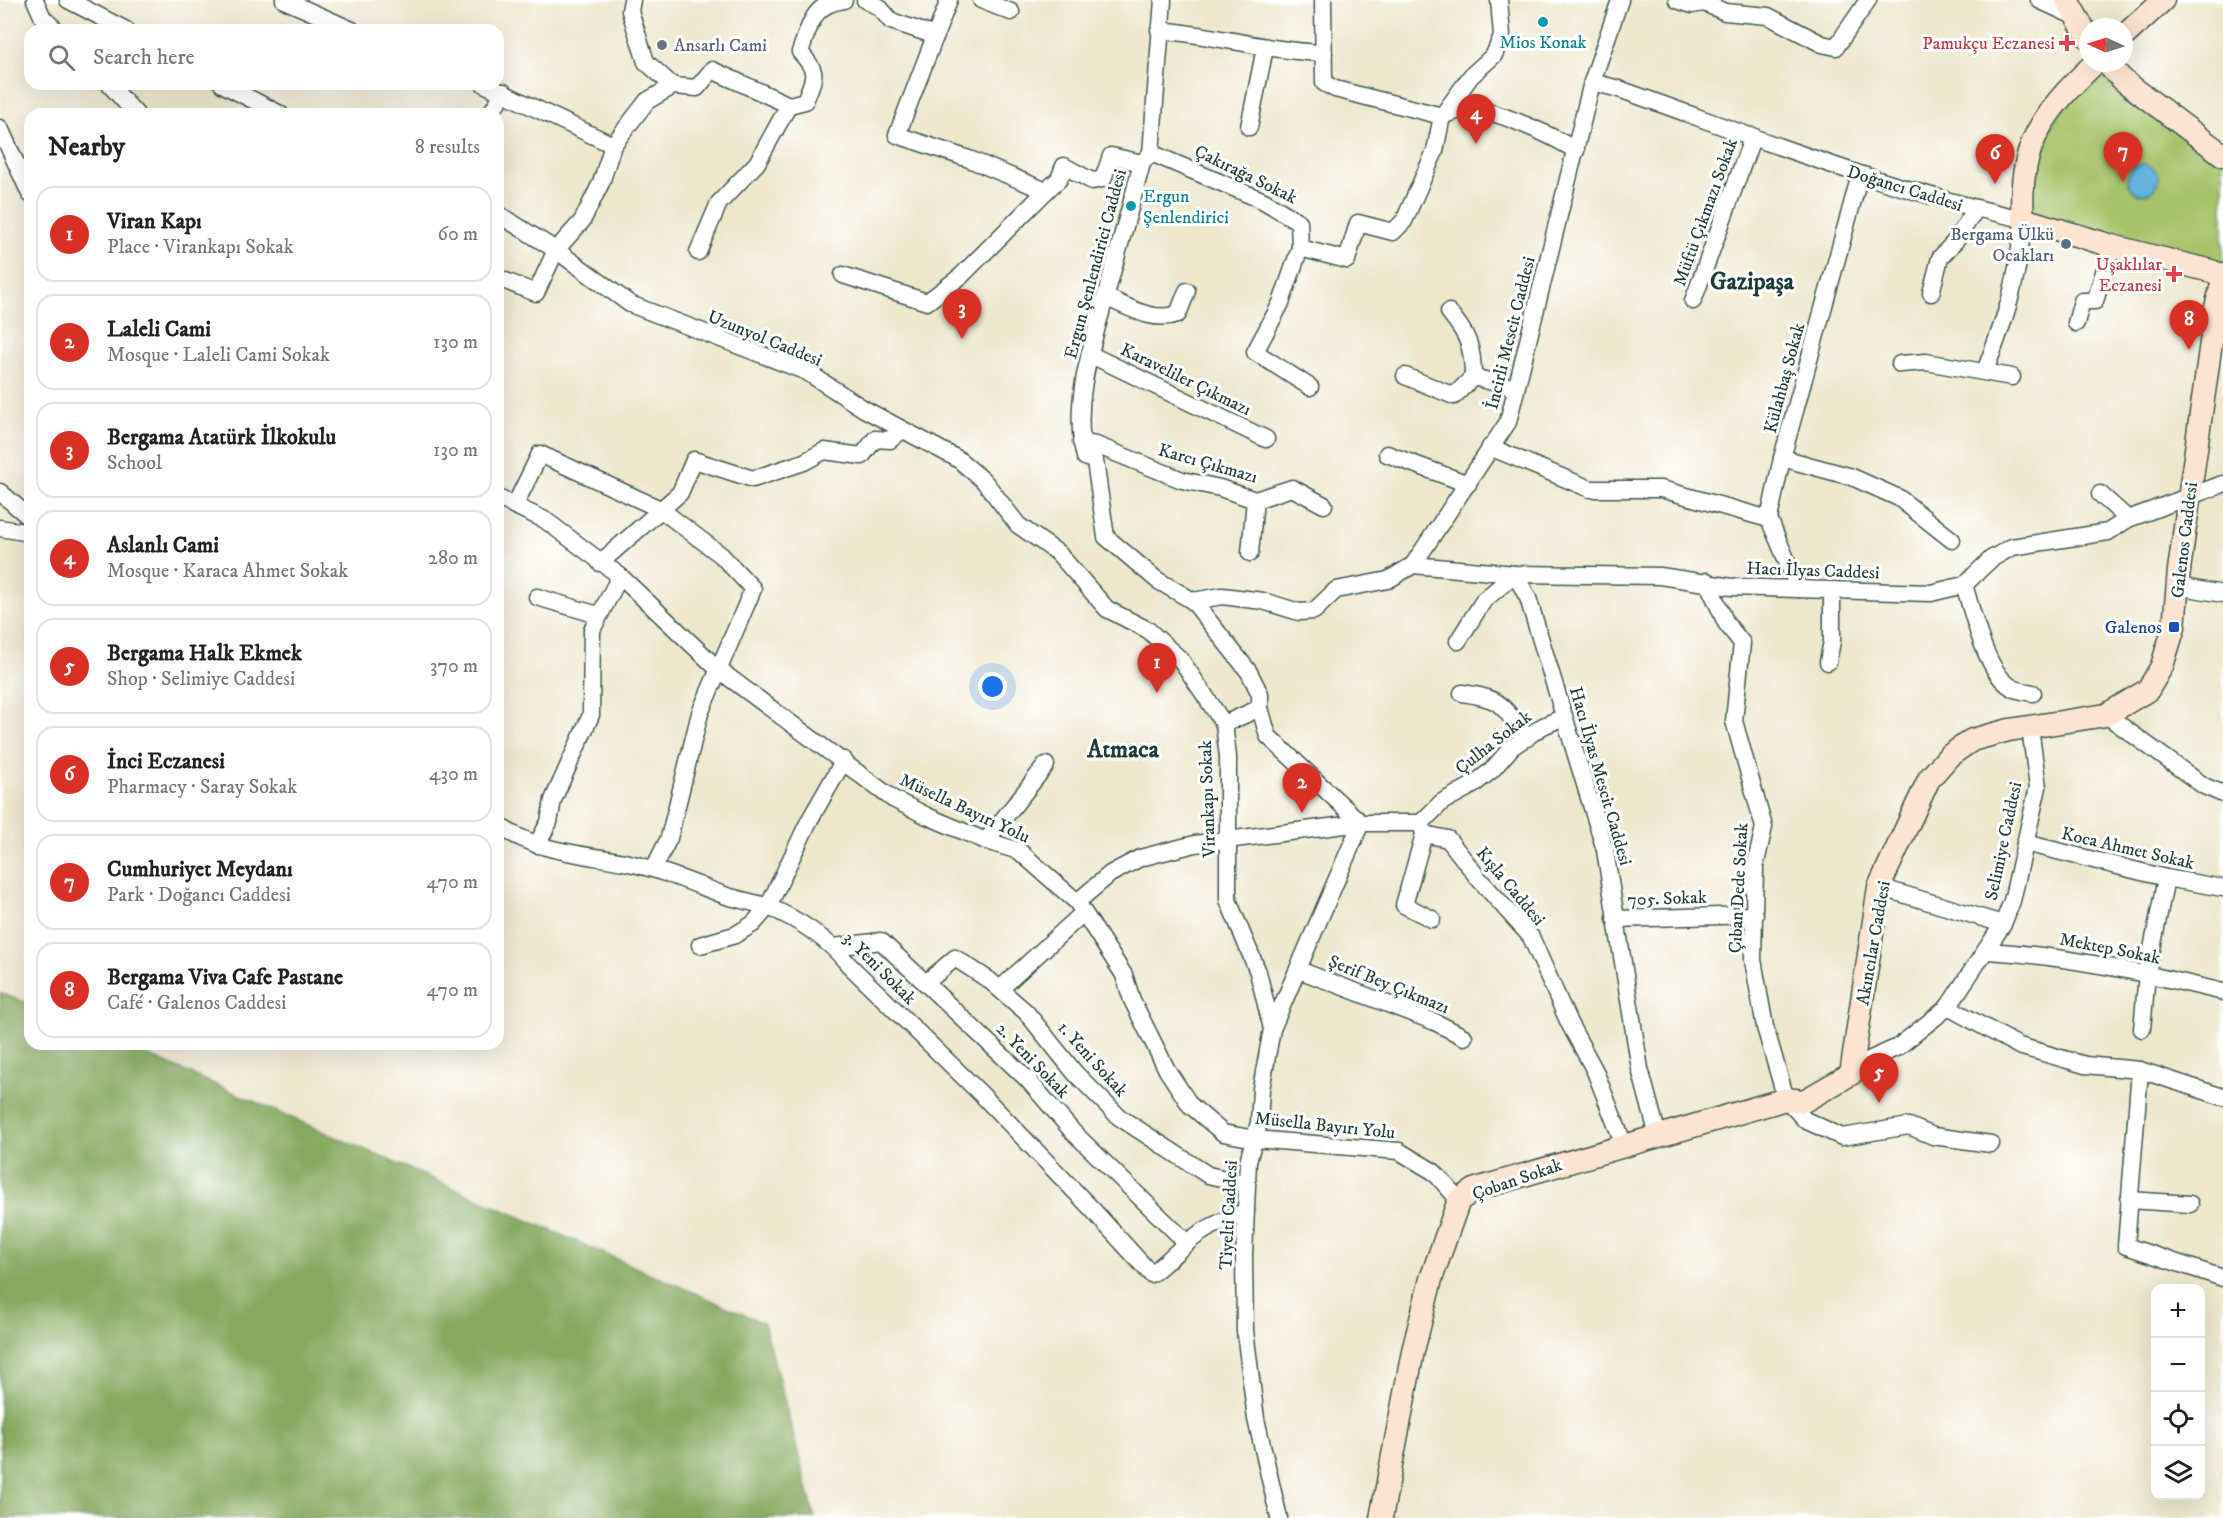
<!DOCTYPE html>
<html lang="en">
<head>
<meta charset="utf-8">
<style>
	body { margin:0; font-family:"IM FELL DW Pica",serif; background:#f2f2f2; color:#222 }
	.controls { position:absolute; right:18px; bottom:18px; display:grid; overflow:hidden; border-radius:12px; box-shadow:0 6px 24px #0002 }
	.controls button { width:54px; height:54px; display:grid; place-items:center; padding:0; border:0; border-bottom:2px solid #e0e0e0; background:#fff; color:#222; font:30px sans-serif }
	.compass { position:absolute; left:2079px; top:18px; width:54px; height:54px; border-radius:50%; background:#fff; box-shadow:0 6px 24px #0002; rotate:274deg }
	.you { position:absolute; left:993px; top:687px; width:21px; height:21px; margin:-15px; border:4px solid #fff; border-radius:50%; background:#1a73e8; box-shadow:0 0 0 9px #1a73e833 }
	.badge { display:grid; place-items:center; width:39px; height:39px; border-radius:50%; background:#d93025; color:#fff; font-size:20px; font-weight:700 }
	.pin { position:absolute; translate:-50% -50px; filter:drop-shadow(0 2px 3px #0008) }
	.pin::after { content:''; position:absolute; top:32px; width:21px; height:18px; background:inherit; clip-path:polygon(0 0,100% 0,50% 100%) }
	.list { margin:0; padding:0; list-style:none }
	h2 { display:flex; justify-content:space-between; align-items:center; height:78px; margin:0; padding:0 24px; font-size:26px }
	h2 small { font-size:20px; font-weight:400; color:#767676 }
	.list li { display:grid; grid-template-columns:39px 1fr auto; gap:18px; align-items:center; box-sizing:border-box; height:96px; margin:0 12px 12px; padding:0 12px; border:2px solid #e0e0e0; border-radius:18px }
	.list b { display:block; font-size:22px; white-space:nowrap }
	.list p { margin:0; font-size:20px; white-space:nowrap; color:#767676 }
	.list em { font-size:20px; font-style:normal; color:#767676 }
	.icon { flex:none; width:33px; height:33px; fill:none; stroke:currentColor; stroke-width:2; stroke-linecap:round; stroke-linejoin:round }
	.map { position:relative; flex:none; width:2223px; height:1518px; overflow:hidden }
	.search { position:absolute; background:#fff; box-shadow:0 6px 24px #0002; left:24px; top:24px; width:480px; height:66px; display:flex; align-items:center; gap:15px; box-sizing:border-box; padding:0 21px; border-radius:18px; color:#767676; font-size:22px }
	.panel { position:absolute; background:#fff; box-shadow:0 6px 24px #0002; left:24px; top:108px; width:480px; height:942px; border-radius:18px }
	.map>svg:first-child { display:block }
	.green { fill:#a7c36a; stroke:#63804f; stroke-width:1.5 }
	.forest { fill:#85a95e; stroke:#527349; stroke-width:1.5 }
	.water { fill:#62b4de; stroke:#407889; stroke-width:1.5 }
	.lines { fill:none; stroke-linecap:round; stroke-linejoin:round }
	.minor-casing { stroke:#3e564b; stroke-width:19 }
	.secondary-casing { stroke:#3e564b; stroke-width:25 }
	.minor { stroke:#fff; stroke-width:16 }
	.secondary { stroke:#fde4d1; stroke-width:22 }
	.culture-dot { fill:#0f9aa8; stroke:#fff; stroke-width:2 }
	.health-dot { fill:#e0444e; stroke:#fff; stroke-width:2 }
	.worship-dot { fill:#6b7280; stroke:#fff; stroke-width:2 }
	.service-dot { fill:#5c6f8a; stroke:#fff; stroke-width:2 }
	.transit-dot { fill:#1a4fb4; stroke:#fff; stroke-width:2 }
	.labels { text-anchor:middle; stroke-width:6; stroke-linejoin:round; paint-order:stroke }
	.culture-label { font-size:18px; fill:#0d838f; stroke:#fff }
	.health-label { font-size:18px; fill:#be3a42; stroke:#fff; text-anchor:end }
	.worship-label { font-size:18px; fill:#5b616d; stroke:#fff; text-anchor:start }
	.street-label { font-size:18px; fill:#1f3d34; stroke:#fff }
	.service-label { font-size:18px; fill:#4e5e75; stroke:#fff; text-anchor:end }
	.transit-label { font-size:18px; fill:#164399; stroke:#fff; text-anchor:end }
	.district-label { font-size:24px; font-weight:bold; fill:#1f3d34; stroke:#fff }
</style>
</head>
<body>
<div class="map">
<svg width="2223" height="1518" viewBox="0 0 2223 1518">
	<rect width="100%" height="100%" fill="#fff"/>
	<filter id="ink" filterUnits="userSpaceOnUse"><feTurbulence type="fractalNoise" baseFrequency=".0167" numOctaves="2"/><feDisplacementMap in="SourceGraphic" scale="12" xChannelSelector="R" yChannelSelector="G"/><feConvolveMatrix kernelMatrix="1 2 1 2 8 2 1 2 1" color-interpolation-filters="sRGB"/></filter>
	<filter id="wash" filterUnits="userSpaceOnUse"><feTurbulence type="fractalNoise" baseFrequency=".008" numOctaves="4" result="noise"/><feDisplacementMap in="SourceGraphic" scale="24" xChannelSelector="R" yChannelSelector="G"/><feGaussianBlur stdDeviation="1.35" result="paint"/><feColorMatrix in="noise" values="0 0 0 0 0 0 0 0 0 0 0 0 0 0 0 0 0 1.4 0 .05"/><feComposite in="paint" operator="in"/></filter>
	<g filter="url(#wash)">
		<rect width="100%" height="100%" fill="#ede7cc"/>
		<polygon class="green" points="2095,63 2223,155 2223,276 2023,219 2023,167"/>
		<polygon class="forest" points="0,993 30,1004 30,1044 122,1044 764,1323 815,1518 0,1518"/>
		<circle class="water" cx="2143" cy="179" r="15"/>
	</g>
	<g filter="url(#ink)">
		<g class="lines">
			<defs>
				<g id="minor">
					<polyline points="35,0 43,18 56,30"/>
					<polyline points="68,0 126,30"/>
					<polyline points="284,0 352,30"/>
					<polyline points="632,0 630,11 646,62 673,86"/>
					<polyline points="865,0 879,7 891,21 936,36"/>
					<polyline points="949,0 897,135 969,159 1046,191 1059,179 1064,166 1092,181 1103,179 1111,156 1142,163"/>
					<polyline points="981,0 1011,12"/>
					<path d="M1163 0 1151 153 1142 163C1131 205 1119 248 1107 291 1093 343 1071 402 1085 457L1095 461 1106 537 1157 580 1193 601 1249 672 1260 694V708L1268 736 1361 823"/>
					<polyline points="1323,0 1324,83 1335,89 1442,116"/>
					<polyline points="1677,0 1692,5 1704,3 1725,12 1768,16 1822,44 1836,47 1868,0"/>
					<polyline points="2039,0 2076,17"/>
					<path d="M1159 30C1215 35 1268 51 1324 53"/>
					<path d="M1592 82 1619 89C1752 136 1884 189 2023 219 2019 279 2006 317 1985 371"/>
					<polyline points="109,84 136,114"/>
					<polyline points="222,84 280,114"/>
					<polyline points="484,84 613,145"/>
					<polyline points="490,114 504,92"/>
					<path d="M1442 116C1449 114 1457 110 1465 109 1489 106 1556 137 1576 151"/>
					<polyline points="1249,127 1265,48"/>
					<polyline points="0,128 30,194"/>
					<polyline points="1151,153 1264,201 1299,222 1300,248 1347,260 1358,223 1393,232 1404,221 1435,151 1442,116 1471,76 1494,55 1502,36 1499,0"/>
					<polyline points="498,214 556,250 630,304 807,372 864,409 958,459 984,481 1018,525 1058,553 1107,609 1148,630 1181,660 1224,724 1228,757 1228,900 1258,972 1272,1029"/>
					<polyline points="1300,248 1281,303 1255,352 1310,387"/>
					<polyline points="698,252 719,203 757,163 789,105"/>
					<polyline points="843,275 927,302 961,276 1046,191"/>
					<path d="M498 278 536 293 556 250 582 221 601 183 613 145 647 101 673 86 697 88 712 70 789 105 805 101C815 75 819 73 800 52 810 25 812 4 844 0"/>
					<polyline points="1931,293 1940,258 1955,241 1976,209"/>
					<path d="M1105 297C1129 307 1153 323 1178 314L1187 291"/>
					<polyline points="1693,301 1753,136"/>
					<path d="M1449 312C1468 335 1473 347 1473 377"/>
					<polyline points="2076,323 2082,301 2095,301 2112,246"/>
					<polyline points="1089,354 1266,439"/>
					<polyline points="1900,364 1926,362 2012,377"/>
					<polyline points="1405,376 1454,396 1473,377 1516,388"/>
					<polyline points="1081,442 1096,445 1182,480 1220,488 1255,500 1292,488 1324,505"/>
					<polyline points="1490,447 1590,489 1661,489 1769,519"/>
					<polyline points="1387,454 1468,484"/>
					<polyline points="1782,458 1852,477 1899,498 1952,540"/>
					<polyline points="0,492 30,518"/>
					<polyline points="2100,494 2128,519"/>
					<polyline points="498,498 545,520 620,576 719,670 893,799 927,816 986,841 1019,851 1077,902 1124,975 1132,1000 1167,1070 1190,1105 1223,1133 1255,1139 1399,1151 1434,1172 1459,1200"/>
					<polyline points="515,505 540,454 660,509 721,555 753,589 700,713 669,838 654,868"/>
					<polyline points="0,528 30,533"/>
					<polyline points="1250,553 1255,500"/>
					<polyline points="600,563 680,493 694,460 753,479 804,462 824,451 862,456 875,439 890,440 902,430"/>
					<polyline points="1413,565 1515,574 1660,576 1732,587 1931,593 1964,585 1991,559 2012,547 2108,532 2128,519 2223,484"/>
					<polyline points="1707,581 1726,623 1742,643 1734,721 1764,827 1755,867 1753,960 1765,1027 1786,1099 1805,1120 1842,1137 1909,1126 1933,1136 1991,1144"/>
					<path d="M1964 585C1973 612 1986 677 2015 689 2020 691 2027 692 2033 693"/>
					<polyline points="2177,586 2223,594"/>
					<polyline points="1799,589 1769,519 1782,458 1860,175"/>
					<polyline points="537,597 598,615"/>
					<polyline points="1193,601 1222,596 1263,601 1299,612 1314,611 1336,590 1388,580 1413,565 1508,422 1592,82 1620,0"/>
					<polyline points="1458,641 1484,600 1515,574 1528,598 1605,850 1640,1069 1658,1136"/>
					<polyline points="1828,662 1832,641 1832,591"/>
					<path d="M1462 693C1507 699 1501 707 1527 738"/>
					<polyline points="2106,715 2204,786 2223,794"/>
					<polyline points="1224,724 1260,708"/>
					<polyline points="1421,823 1442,802 1473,785 1492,770 1512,747 1543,726 1564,717"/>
					<path d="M498 825C536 852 584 854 629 863 662 870 692 883 724 895 738 900 754 902 768 907 799 919 829 940 849 965L983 1096 1091 1208 1151 1274C1165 1264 1175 1253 1187 1243 1204 1228 1225 1220 1246 1211"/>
					<polyline points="1424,834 1404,905 1432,919"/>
					<polyline points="986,841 1046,765"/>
					<polyline points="2025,843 2166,878 2223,888"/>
					<polyline points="537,845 549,822 553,800 591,715 592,630 620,576"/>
					<polyline points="1879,887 2003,924"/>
					<polyline points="1077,902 1110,874 1140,858 1195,844 1361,823 1421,823 1424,834 1448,839 1479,879 1531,937 1569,1023 1595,1071 1624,1145"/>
					<polyline points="1615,919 1755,915"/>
					<polyline points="700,945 735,935 753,924 768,907 809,821 844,760"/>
					<polyline points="834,947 881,941 1028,1080 1073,1132 1187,1243"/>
					<path d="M1988 951C2068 956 2145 973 2223 992"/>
					<polyline points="1299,970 1435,1022 1464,1037"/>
					<polyline points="927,982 955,958 989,980 1026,1012 1075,1073 1119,1117 1208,1175 1247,1184"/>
					<polyline points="1000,989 1082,914"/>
					<polyline points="1948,1007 2019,1046 2085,1065 2140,1070 2223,1097"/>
					<polyline points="2142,1029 2147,974 2166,878"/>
					<polyline points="2140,1070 2126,1246 2223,1278"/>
					<polyline points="1851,1074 1871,1059 1898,1047 1948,1007 2003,924 2012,901 2038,787 2030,728"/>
					<polyline points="2129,1200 2190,1204"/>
					<polyline points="1279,1518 1256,1419 1245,1331 1244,1256 1248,1161 1259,1123 1261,1089 1272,1029 1361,823"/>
				</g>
				<g id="secondary">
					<polyline points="2067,0 2088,37"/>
					<polyline points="2124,36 2163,0"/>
					<path d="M2095 63C2044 111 2017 146 2023 219L2112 246 2211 271 2223 276"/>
					<polyline points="2106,63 2124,81 2223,155"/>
					<polyline points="1381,1518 1413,1351 1431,1279 1459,1200 1476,1189 1786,1099 1804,1101 1851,1074 1879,887 1929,779 1949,756 1972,740 2009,730 2106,715 2148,690 2162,666 2174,627 2179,570 2216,307 2223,281"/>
				</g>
			</defs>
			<use href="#minor" class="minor-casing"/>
			<use href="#secondary" class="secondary-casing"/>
			<use href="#minor" class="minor"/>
			<use href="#secondary" class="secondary"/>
		</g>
	</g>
	<g class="culture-dot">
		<circle cx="1543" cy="22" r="6"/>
		<circle cx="1131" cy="206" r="6"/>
	</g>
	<g class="health-dot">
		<path d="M2064 34h6v6h6v6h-6v6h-6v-6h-6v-6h6z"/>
		<path d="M2171 265h6v6h6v6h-6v6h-6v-6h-6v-6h6z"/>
	</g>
	<circle class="worship-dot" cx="662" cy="45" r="6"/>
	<circle class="service-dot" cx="2066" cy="244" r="6"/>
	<rect class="transit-dot" x="2168" y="621" width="12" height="12" rx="3"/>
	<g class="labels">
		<g class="culture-label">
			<text x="1543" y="48">Mios Konak</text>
			<text x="1143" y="202" text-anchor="start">Ergun<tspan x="1143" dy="21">Şenlendirici</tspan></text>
		</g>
		<g class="health-label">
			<text x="2055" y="49">Pamukçu Eczanesi</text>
			<text x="2162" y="270">Uşaklılar<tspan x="2162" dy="21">Eczanesi</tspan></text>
		</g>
		<g class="worship-label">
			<text x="674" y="51">Ansarlı Cami</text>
		</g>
		<g class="street-label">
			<text transform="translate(1246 174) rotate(26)" y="6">Çakırağa Sokak</text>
			<text transform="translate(1905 188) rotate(17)" y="6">Doğancı Caddesi</text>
			<text transform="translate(1705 212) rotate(-70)" y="6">Müftü Çıkmazı Sokak</text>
			<text transform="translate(1095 264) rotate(-75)" y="6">Ergun Şenlendirici Caddesi</text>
			<text transform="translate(1510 333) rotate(-76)" y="6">İncirli Mescit Caddesi</text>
			<text transform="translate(765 338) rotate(22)" y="6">Uzunyol Caddesi</text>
			<text transform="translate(1784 378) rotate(-75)" y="6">Külahbaş Sokak</text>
			<text transform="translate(1186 379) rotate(26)" y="6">Karaveliler Çıkmazı</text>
			<text transform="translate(1208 463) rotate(16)" y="6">Karcı Çıkmazı</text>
			<text transform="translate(2184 540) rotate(-83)" y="6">Galenos Caddesi</text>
			<text transform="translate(1813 570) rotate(2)" y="6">Hacı İlyas Caddesi</text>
			<text transform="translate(1493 742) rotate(-38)" y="6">Çulha Sokak</text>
			<text transform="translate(1601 776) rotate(74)" y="6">Hacı İlyas Mescit Caddesi</text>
			<text transform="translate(1207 799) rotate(-92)" y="6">Virankapı Sokak</text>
			<text transform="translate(965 808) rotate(25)" y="6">Müsella Bayırı Yolu</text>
			<text transform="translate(2003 841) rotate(-78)" y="6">Selimiye Caddesi</text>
			<text transform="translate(2128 848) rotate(13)" y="6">Koca Ahmet Sokak</text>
			<text transform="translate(1511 886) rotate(50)" y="6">Kışla Caddesi</text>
			<text transform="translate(1738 888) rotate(-87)" y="6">Çıban Dede Sokak</text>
			<text transform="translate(1667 898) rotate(-2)" y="6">705. Sokak</text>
			<text transform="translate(1873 943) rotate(-80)" y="6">Akıncılar Caddesi</text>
			<text transform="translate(2110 948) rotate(11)" y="6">Mektep Sokak</text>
			<text transform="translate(880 968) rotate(45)" y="6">3. Yeni Sokak</text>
			<text transform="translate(1389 984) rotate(22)" y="6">Şerif Bey Çıkmazı</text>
			<text transform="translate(1093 1059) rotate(48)" y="6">1. Yeni Sokak</text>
			<text transform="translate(1033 1060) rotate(46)" y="6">2. Yeni Sokak</text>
			<text transform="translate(1325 1125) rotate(6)" y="6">Müsella Bayırı Yolu</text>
			<text transform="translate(1517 1179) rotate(-19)" y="6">Çoban Sokak</text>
			<text transform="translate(1228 1215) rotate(-87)" y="6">Tiyelti Caddesi</text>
		</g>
		<g class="service-label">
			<text x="2054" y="240">Bergama Ülkü<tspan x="2054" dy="21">Ocakları</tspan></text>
		</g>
		<g class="transit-label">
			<text x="2162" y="633">Galenos</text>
		</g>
		<g class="district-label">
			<text x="1752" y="289">Gazipaşa</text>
			<text x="1123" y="757">Atmaca</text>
		</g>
	</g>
</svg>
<div class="controls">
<button>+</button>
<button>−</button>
<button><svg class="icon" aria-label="locate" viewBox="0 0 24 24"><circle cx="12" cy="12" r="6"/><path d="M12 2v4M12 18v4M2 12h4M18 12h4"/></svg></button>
<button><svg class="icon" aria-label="layers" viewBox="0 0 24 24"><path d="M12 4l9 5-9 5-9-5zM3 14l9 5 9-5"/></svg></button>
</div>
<svg class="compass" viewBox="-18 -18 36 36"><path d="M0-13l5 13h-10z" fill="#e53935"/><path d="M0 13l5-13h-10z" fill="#767676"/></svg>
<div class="you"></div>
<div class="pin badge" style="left:1157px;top:693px">1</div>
<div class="pin badge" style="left:1302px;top:813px">2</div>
<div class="pin badge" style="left:962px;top:339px">3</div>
<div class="pin badge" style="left:1476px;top:144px">4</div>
<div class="pin badge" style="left:1879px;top:1103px">5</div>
<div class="pin badge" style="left:1995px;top:184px">6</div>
<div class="pin badge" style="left:2123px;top:182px">7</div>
<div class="pin badge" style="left:2189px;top:350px">8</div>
<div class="search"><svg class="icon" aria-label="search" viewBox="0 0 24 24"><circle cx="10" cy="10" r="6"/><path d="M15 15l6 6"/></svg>Search here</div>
<section class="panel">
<h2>Nearby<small>8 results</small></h2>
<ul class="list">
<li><span class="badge">1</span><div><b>Viran Kapı</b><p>Place · Virankapı Sokak</p></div><em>60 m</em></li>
<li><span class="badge">2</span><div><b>Laleli Cami</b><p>Mosque · Laleli Cami Sokak</p></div><em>130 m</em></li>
<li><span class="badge">3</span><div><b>Bergama Atatürk İlkokulu</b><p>School</p></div><em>130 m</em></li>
<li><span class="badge">4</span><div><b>Aslanlı Cami</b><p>Mosque · Karaca Ahmet Sokak</p></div><em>280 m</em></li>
<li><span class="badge">5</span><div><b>Bergama Halk Ekmek</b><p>Shop · Selimiye Caddesi</p></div><em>370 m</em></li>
<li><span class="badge">6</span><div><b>İnci Eczanesi</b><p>Pharmacy · Saray Sokak</p></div><em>430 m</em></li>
<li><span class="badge">7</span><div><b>Cumhuriyet Meydanı</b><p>Park · Doğancı Caddesi</p></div><em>470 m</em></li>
<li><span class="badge">8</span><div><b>Bergama Viva Cafe Pastane</b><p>Café · Galenos Caddesi</p></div><em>470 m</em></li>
</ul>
</section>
</div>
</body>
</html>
